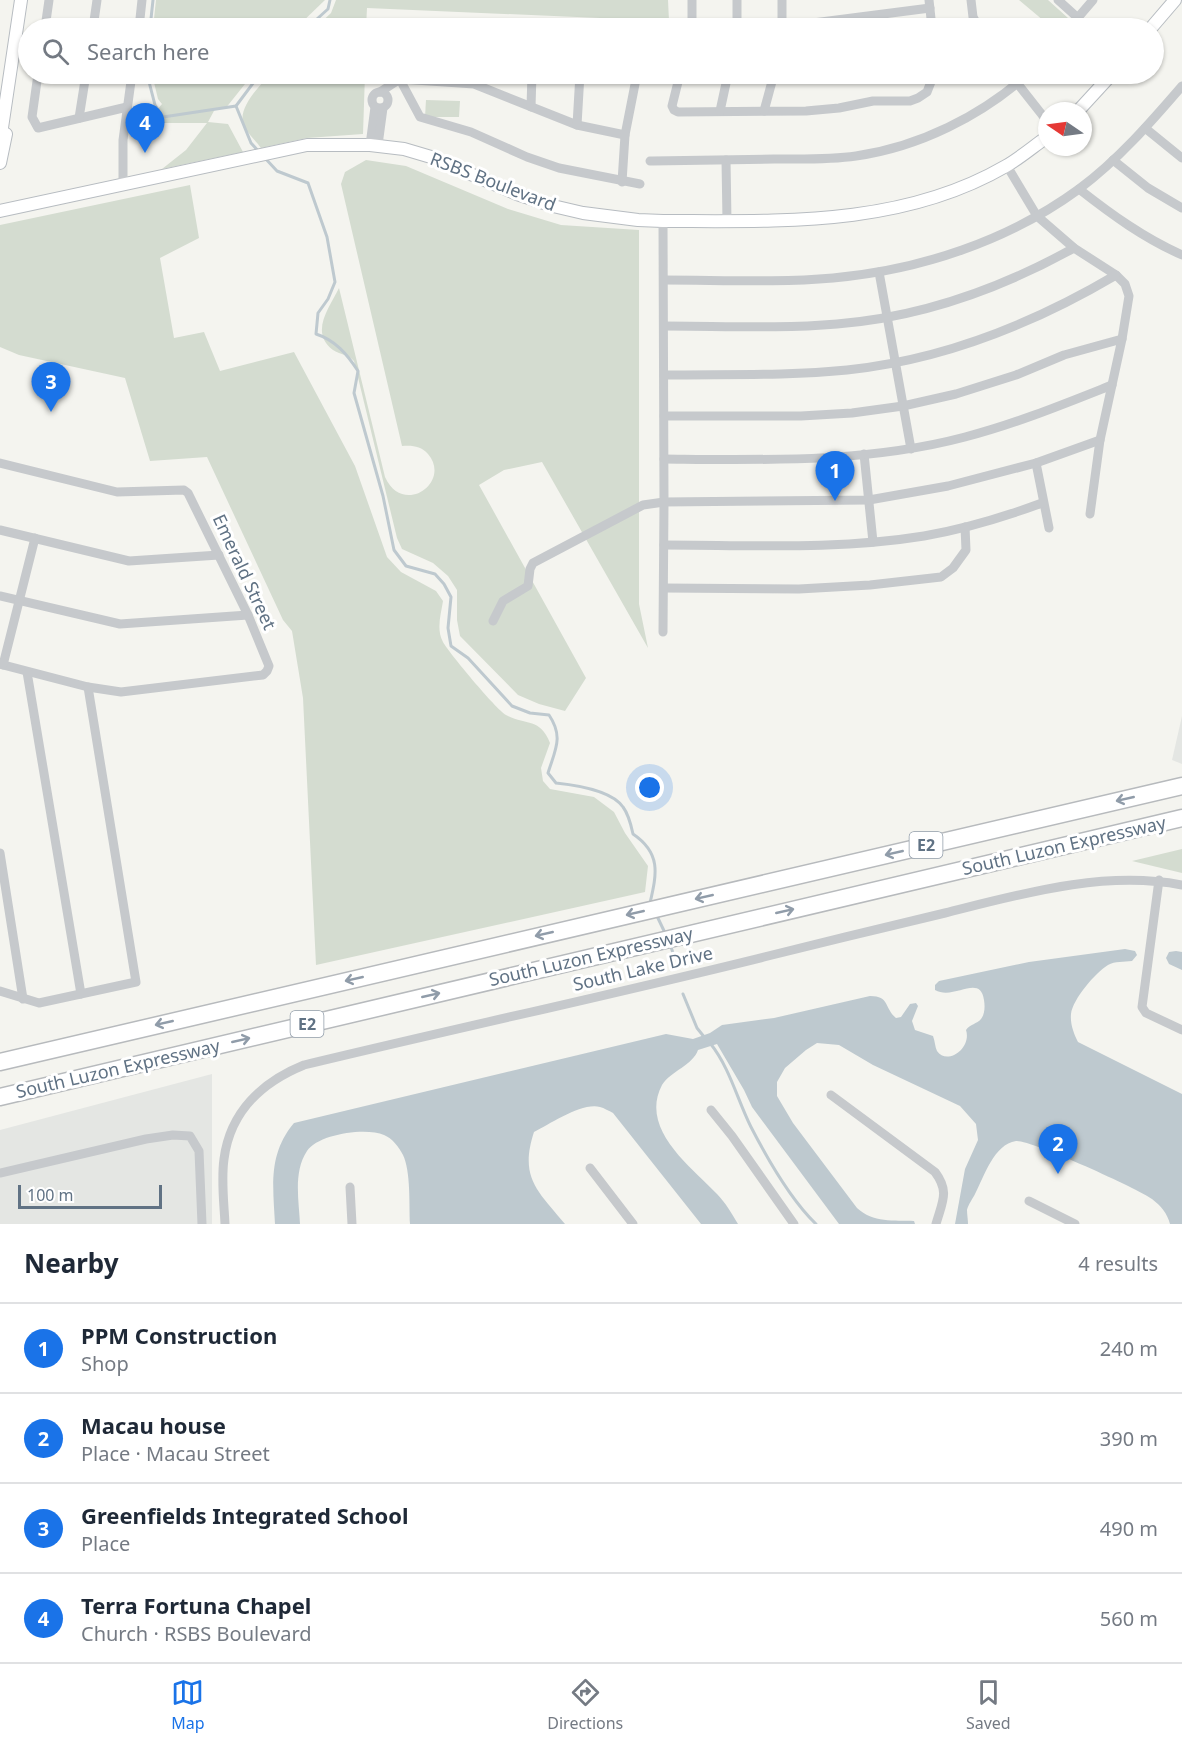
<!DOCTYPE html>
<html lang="en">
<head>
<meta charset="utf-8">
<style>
	body { margin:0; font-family:"Noto Sans",sans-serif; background:#f2f2f3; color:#1f2937 }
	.compass { position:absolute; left:1038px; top:102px; width:54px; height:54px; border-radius:50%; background:#fff; box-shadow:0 2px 4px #0004; rotate:283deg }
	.scale { position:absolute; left:18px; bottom:15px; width:144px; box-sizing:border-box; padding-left:6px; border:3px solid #607284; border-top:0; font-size:16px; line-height:21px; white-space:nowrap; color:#607284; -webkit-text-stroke:4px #fff; paint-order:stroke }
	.you { position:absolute; left:650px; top:788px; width:21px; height:21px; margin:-15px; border:4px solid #fff; border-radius:50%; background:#1a73e8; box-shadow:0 0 0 9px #1a73e833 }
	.badge { display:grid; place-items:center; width:39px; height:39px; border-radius:50%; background:#1a73e8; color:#fff; font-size:20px; font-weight:700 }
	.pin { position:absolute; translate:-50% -50px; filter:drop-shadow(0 2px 3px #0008) }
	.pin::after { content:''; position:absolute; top:32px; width:21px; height:18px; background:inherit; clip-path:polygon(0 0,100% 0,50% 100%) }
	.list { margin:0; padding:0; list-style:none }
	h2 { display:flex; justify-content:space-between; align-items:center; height:78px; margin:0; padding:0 24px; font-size:26px }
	h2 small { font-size:20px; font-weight:400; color:#747a83 }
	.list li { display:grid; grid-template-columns:39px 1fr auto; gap:18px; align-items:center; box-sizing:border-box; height:90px; padding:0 24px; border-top:2px solid #e0e1e3 }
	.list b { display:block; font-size:22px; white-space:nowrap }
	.list p { margin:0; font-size:20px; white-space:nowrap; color:#747a83 }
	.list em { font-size:20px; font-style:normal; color:#747a83 }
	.icon { flex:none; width:33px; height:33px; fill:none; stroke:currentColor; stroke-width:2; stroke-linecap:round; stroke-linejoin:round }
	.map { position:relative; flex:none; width:1182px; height:1224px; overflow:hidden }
	.search { position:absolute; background:#fff; box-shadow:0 2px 4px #0004; left:18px; right:18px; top:18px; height:66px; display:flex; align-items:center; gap:15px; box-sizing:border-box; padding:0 21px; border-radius:33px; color:#747a83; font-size:22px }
	.sheet { height:438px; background:#fff }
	nav { display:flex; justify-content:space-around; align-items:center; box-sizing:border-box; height:84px; border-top:2px solid #e0e1e3; background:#fff; font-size:16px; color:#747a83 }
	nav a { display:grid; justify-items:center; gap:3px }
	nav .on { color:#1a73e8 }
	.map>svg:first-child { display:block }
	.built { fill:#e4e6e3 }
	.green { fill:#d4dcd0 }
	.water { fill:#bec9cf }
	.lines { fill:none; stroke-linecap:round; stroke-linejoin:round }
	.stream { stroke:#bec9cf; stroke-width:3 }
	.secondary-casing { stroke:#b7bcc1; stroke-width:14 }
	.highway-casing { stroke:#b7babd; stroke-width:19 }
	.street { stroke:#c6c9cc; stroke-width:9 }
	.secondary { stroke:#fff; stroke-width:12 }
	.highway { stroke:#fff; stroke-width:16 }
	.oneway { stroke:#909ca9 }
	.labels { text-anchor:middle; stroke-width:6; stroke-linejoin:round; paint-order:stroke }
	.shield { fill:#fff; stroke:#909ca9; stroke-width:1.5 }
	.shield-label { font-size:16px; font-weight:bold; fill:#607284 }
	.street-label { font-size:18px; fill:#607284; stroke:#fff }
</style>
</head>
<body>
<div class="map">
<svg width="1182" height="1224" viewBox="0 0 1182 1224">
	<rect width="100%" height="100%" fill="#f4f4ef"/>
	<g class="built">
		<polygon points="1182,716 1182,764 1172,760"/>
		<polygon points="212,1074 212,1224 0,1224 0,1130"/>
	</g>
	<g class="green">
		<polygon points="156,0 325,0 296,28 153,28"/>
		<polygon points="336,0 668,0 669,21 367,8 366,28 315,28 331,13"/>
		<polygon points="1019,0 1048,0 1068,18 1061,28 1039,28 1044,21"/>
		<polygon points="152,74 253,74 225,109 215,109 208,122 228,124 243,152 162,169 186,150 207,123 160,123 152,116 162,104 158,99"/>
		<path d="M271 74H365L363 134 307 138 261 148C256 141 247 133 244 125 236 109 261 84 271 74Z"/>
		<polygon points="426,100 460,101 459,117 425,117"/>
		<path d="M366 160 406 166 508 209 561 225 639 230V604L648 648 542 462 504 470 479 485 586 678 565 711 539 704 518 695 460 636 457 620V590L448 576 433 563 402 549 397 538 354 361C348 354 340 355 333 350 309 332 330 307 339 288L385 477C403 517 452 482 428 454 421 446 412 445 402 446L341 184 345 172Z"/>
		<path d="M190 185 199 238 160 258 174 338 204 332 220 371 294 352 355 466 387 557 401 572 436 591 443 601C441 614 436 629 443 642 449 653 496 709 506 715 525 726 540 717 550 743L541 768 543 781 550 789 594 797 614 812 625 833 648 866 645 892 316 965 303 698 292 631 283 620 207 457 150 461 125 378 19 355 0 347V225Z"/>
		<polygon points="1182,849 1182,873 1132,861"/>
	</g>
	<g class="water">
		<path d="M1125 949 1135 951 1137 955 1132 961C1124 962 1115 961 1108 965 1095 973 1073 999 1071 1014 1070 1024 1074 1034 1078 1042L1182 1094V1224H1170C1167 1213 1161 1206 1152 1199 1139 1189 1029 1139 1016 1141 994 1144 984 1177 975 1194 973 1198 968 1205 967 1210 967 1214 968 1220 968 1224H955L965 1169 978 1140 976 1124 960 1106 873 1065 839 1045 817 1043 806 1050 785 1068 777 1082V1096L793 1123 857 1208C873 1223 894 1220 914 1221L915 1224H839L752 1107 744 1090 717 1044 698 1050C693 1065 671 1071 662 1085 639 1129 691 1167 717 1194 725 1202 732 1214 738 1224H701L613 1113C609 1111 604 1108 600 1107 582 1102 550 1124 534 1132 519 1178 538 1191 565 1224H410C409 1205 411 1172 403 1155 399 1147 392 1138 384 1135 366 1127 318 1134 307 1151 293 1172 299 1201 300 1224H275C273 1186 268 1154 294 1123L666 1034 693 1039 710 1033 722 1025 774 1018 870 996C890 996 884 1008 896 1018L901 1017 910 1004 916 1003 918 1006 912 1021 915 1030 933 1036C935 1041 935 1047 937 1051 947 1066 972 1048 966 1030 970 1024 977 1024 981 1019 985 1014 985 1006 984 1000 980 973 954 1001 935 990V985L939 981 1029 962Z"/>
		<polygon points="1176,951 1182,952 1182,970 1169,964 1166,958 1169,952"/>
	</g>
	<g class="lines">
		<g class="stream">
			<polyline points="150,28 153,0"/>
			<polyline points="307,28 328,9 330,0"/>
			<polyline points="147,74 155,105 163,117 236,106"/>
			<polyline points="260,153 251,143 236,106 260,74"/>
			<path d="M264 157 277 171 308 183 327 237 335 282 328 299 318 313 316 334C335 340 347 354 358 371L354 393 383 496 394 550 406 566 435 574 444 584 451 597 448 628 451 646 468 658 512 706 530 713 549 715C564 737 555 750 548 773L556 783C575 785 611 790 623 807 629 815 631 825 633 834 661 853 657 873 650 903"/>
			<polyline points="656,914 666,935"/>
			<polyline points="670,944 674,956 671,965"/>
			<polyline points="683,994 697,1028 705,1038"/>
			<path d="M710 1043C730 1068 737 1099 751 1127 767 1158 791 1200 816 1224"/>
		</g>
		<defs>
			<g id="secondary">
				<polyline points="1151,28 1175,0"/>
				<polyline points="1078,111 1112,74"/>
				<polyline points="0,141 21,0"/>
				<polyline points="0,163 6,134"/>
				<path d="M0 211 307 145H370L404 149 431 157 517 194 553 206 583 213 638 220 663 221C780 221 901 227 1006 166 1020 158 1034 146 1047 137"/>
			</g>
			<g id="highway">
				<polyline points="0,1062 1182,786"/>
				<polyline points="0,1097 1182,818"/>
			</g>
		</defs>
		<use href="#secondary" class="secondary-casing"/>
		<use href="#highway" class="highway-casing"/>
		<g class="street">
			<polyline points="737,0 737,28"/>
			<polyline points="782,0 782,28"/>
			<polyline points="929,0 932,28"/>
			<polyline points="971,0 973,17 979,28"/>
			<polyline points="1058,0 1078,18"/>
			<polyline points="782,27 930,8"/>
			<polyline points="45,28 49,0"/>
			<polyline points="93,28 97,0"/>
			<polyline points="139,28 142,0"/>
			<polyline points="692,28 692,0"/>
			<polyline points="1069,28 1093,0"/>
			<polyline points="38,74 32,117 38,128 127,107"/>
			<polyline points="397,74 420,117 471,132 527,157 559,168 640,184"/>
			<polyline points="680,74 672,106 674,110 678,112 806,111 839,108 873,101 910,101 918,98 927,92 934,74"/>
			<polyline points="1010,74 1047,121"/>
			<circle cx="380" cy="100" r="8"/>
			<polyline points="380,92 400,79 474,84 577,125 625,135"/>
			<polyline points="531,107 532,74"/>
			<polyline points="720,111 728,74"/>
			<polyline points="764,111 774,74"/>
			<polyline points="79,118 86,74"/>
			<polyline points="577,125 580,74"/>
			<polyline points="1145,128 1182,158"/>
			<polyline points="370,145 375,107"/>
			<polyline points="378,145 383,108"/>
			<polyline points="726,160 727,221"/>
			<polyline points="1113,160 1148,188 1182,208"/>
			<path d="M650 161C691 160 732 160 774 159 801 159 829 160 856 156 919 147 981 116 1028 74"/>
			<polyline points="1007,166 1037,216 1074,248 1116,275 1125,284 1129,296 1122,339 1100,440 1090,514"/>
			<polyline points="622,182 625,135 637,74"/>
			<polyline points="123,183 123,140 132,74"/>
			<path d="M1079 189C1112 215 1144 238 1182 255"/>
			<polyline points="879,272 911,449"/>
			<path d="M664 280C720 280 777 283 833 278 920 270 1008 241 1079 189 1118 160 1151 122 1182 86"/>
			<path d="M664 326C722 326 780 329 837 324 923 317 1000 289 1074 248"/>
			<path d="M664 375C725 374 787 376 847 370 943 360 1033 324 1116 275"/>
			<polyline points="664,416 801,416 852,413 903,406 956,394 1016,375 1064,355 1122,339"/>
			<polyline points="864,454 873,542"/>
			<path d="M664 459C765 460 867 463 965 437 1015 424 1064 404 1112 385"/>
			<polyline points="0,463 117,492 184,490 188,493 248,615 269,666 267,671 263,675 121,692 88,687 0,664"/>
			<polyline points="1036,463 1049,528"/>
			<polyline points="0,530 129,561 219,555"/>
			<path d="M664 545C750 545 838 550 924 536 964 529 1004 517 1042 503"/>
			<polyline points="664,588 799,589 870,585 941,577 953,568 966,550 965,527"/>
			<polyline points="0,596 120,624 248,615"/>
			<polyline points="493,621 503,601 528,586 530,569 533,563 643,505 664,502 869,500 948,486 1036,463 1100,440"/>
			<polyline points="663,632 664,502 663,221"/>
			<polyline points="3,665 35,538"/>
			<polyline points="27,672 81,994"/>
			<polyline points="0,853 23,999"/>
			<polyline points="1159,880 1142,1007 1146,1013 1182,1030"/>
			<polyline points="0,991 39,1003 136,982 88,687"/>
			<path d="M831 1095 935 1172C950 1192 942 1202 936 1224"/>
			<polyline points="711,1110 732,1136 794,1224"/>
			<polyline points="590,1168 633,1224"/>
			<polyline points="0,1173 146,1139 173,1135 190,1136 199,1151 202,1224"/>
			<polyline points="350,1187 352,1224"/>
			<polyline points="1029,1201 1075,1224"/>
			<path d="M225 1224C224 1203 221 1180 224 1159 230 1112 262 1082 304 1065 457 1028 611 995 764 957 824 942 885 927 945 913 1021 894 1103 870 1182 885"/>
		</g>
		<use href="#secondary" class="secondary"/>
		<use href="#highway" class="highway"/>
	</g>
	<defs><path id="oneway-shaft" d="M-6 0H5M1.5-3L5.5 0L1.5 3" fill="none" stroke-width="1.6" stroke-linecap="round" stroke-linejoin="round" transform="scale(1.5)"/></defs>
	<g class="oneway">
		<use href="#oneway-shaft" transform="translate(1125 799) rotate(167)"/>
		<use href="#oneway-shaft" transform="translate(894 853) rotate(167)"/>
		<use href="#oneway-shaft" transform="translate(704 897) rotate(167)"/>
		<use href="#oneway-shaft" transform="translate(785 911) rotate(-13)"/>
		<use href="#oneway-shaft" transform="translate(635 913) rotate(167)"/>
		<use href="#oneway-shaft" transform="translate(544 934) rotate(167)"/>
		<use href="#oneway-shaft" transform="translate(354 979) rotate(167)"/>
		<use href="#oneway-shaft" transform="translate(431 995) rotate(-13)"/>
		<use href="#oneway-shaft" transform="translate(164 1023) rotate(167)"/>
		<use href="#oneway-shaft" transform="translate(241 1040) rotate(-13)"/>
	</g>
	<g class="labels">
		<g class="shield">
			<rect x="909.5" y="832" width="33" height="26" rx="4.5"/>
			<rect x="290.5" y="1011" width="33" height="26" rx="4.5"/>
		</g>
		<g class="shield-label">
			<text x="926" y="851">E2</text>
			<text x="307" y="1030">E2</text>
		</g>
		<g class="street-label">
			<text transform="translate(493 182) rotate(21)" y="6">RSBS Boulevard</text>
			<text transform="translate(244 572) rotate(65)" y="6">Emerald Street</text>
			<text transform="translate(1064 846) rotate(-13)" y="6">South Luzon Expressway</text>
			<text transform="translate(591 957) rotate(-13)" y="6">South Luzon Expressway</text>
			<text transform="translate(643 969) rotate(-13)" y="6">South Lake Drive</text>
			<text transform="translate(118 1069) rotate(-13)" y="6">South Luzon Expressway</text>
		</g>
	</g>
</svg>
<svg class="compass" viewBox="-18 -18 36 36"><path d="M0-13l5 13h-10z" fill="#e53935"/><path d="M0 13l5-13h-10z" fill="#747a83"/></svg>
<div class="scale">100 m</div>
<div class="you"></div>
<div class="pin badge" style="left:835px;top:501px">1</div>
<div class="pin badge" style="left:1058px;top:1174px">2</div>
<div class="pin badge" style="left:51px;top:412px">3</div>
<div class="pin badge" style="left:145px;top:153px">4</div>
<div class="search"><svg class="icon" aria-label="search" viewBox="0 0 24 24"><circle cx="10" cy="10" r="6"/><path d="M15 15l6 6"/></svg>Search here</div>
</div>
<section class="sheet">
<h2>Nearby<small>4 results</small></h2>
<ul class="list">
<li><span class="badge">1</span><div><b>PPM Construction</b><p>Shop</p></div><em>240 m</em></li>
<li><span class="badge">2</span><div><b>Macau house</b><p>Place · Macau Street</p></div><em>390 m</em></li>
<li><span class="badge">3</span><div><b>Greenfields Integrated School</b><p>Place</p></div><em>490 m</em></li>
<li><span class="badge">4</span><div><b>Terra Fortuna Chapel</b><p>Church · RSBS Boulevard</p></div><em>560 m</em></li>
</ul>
</section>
<nav>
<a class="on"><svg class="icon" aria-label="map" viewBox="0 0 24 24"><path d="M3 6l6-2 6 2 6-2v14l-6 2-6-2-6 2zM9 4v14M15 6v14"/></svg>Map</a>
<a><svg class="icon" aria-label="directions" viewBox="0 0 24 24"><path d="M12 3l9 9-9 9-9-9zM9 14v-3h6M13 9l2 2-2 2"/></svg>Directions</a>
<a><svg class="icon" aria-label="saved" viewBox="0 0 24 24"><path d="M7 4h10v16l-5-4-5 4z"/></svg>Saved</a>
</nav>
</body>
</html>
